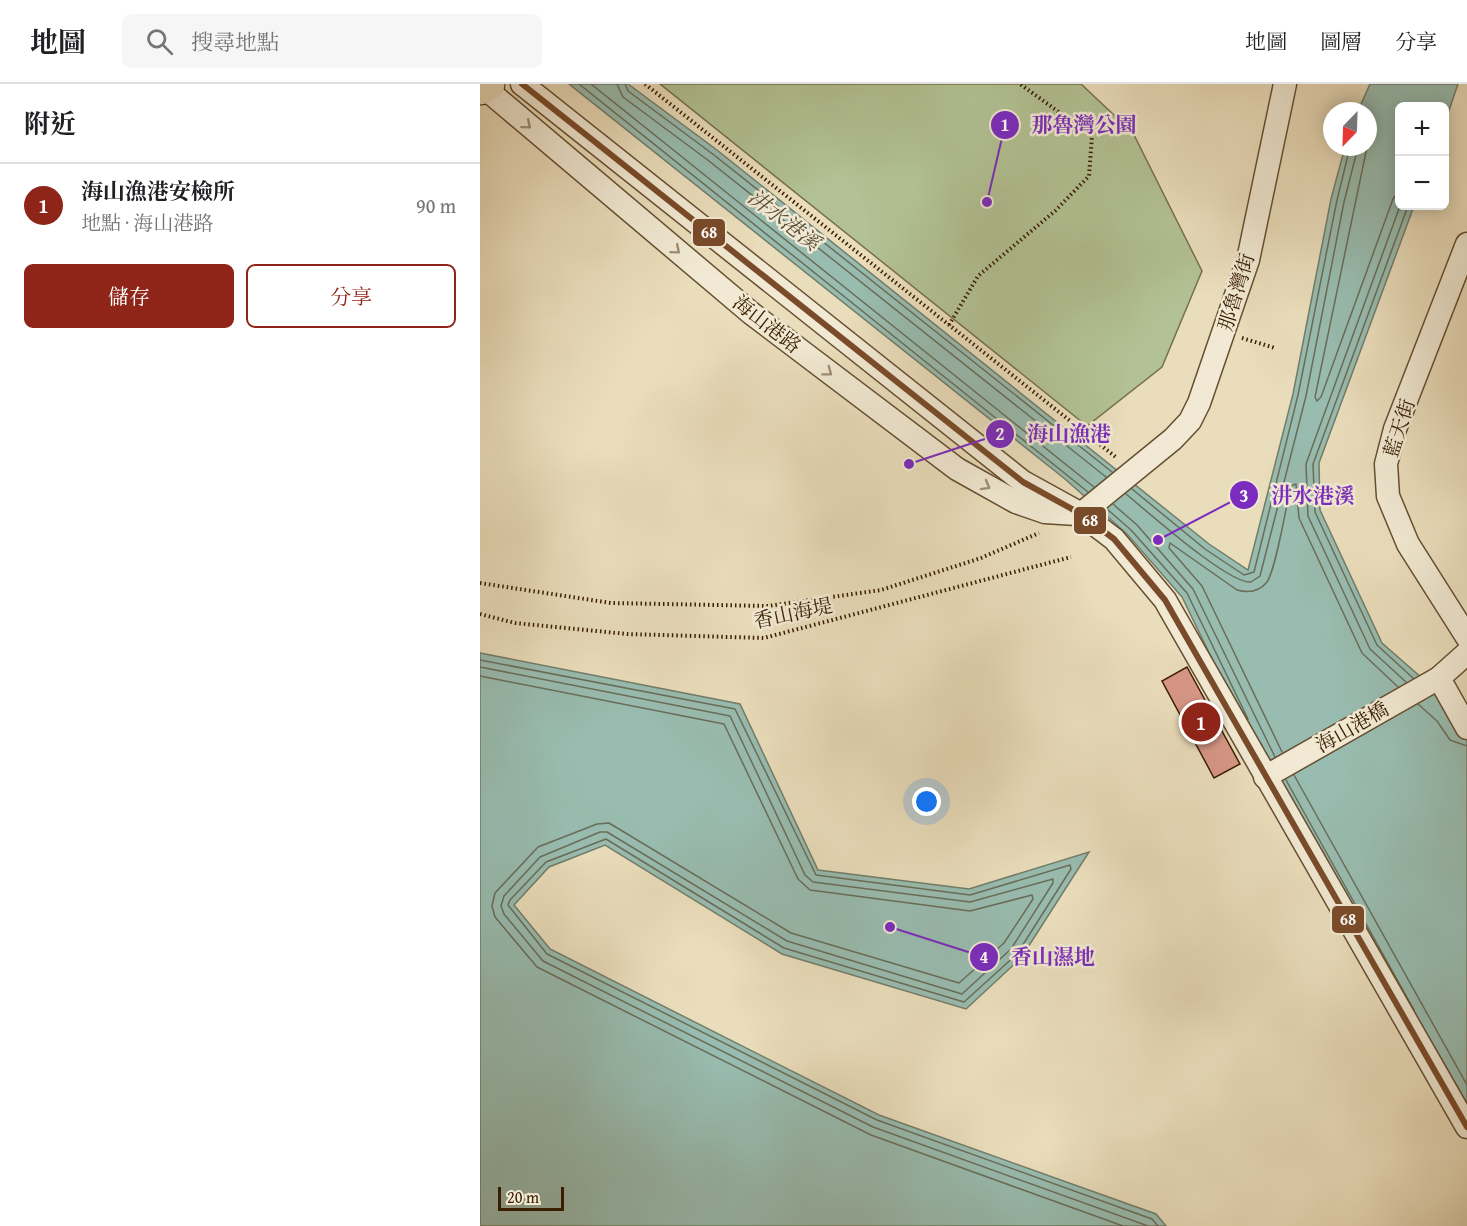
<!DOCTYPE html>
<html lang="zh-TW">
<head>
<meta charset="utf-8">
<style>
	body { margin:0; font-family:"Gentium Book Plus","Noto Serif TC",serif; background:#f6f6f6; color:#202124 }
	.controls { position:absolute; right:18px; top:18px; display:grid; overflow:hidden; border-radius:9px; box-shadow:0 3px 15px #0003 }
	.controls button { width:54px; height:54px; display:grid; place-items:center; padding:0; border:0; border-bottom:2px solid #e0e0e0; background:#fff; color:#202124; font:30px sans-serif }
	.compass { position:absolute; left:843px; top:18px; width:54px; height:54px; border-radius:50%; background:#fff; box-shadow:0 3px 15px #0003; rotate:203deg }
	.scale { position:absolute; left:18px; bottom:15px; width:66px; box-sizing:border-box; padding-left:6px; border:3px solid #3a1e02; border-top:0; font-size:16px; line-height:21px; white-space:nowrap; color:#3a1e02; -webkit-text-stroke:4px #f1e9d3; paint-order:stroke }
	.you { position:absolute; left:447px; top:718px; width:21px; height:21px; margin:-15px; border:4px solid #fff; border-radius:50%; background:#1a73e8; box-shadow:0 0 0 9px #1a73e833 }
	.badge { display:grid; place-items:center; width:39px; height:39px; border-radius:50%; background:#8f2418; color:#fff; font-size:20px; font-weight:700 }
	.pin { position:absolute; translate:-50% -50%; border:3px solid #fff; box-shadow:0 2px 6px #0006 }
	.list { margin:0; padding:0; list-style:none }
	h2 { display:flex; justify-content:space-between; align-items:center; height:78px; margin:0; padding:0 24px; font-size:26px }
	h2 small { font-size:20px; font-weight:400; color:#757577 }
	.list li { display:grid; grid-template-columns:39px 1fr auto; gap:18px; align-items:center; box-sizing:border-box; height:84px; padding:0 24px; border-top:2px solid #e0e0e0 }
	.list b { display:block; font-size:22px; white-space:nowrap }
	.list p { margin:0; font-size:20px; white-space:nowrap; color:#757577 }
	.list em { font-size:20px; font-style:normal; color:#757577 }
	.actions { display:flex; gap:12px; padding:18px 24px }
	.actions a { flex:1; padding:14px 0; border:2px solid #8f2418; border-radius:9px; text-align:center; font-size:21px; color:#8f2418 }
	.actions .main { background:#8f2418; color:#fff }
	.icon { flex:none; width:33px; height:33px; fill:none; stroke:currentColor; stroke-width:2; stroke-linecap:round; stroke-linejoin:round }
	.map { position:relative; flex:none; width:987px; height:1142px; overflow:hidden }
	header { display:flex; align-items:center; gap:36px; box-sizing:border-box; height:84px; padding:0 30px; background:#fff; border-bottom:2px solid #e0e0e0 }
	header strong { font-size:28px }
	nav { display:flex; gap:33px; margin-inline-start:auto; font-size:21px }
	.search { width:420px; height:54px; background:#f6f6f6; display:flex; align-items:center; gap:15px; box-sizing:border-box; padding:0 21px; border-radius:9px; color:#757577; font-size:22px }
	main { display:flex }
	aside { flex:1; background:#fff }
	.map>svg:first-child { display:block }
	.green { fill:#b2c294; stroke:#76704b; stroke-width:1.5 }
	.water { fill:#98bcb0; stroke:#727d6a; stroke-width:1.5 }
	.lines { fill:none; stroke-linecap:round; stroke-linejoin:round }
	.shore { stroke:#696d59; stroke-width:1.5 }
	.building { fill:#d89787; stroke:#3a1e02; stroke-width:1.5 }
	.minor-casing { stroke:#664e30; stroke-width:25 }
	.primary-casing { stroke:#3a1e02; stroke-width:35 }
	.path { stroke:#3a1e02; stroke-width:4; stroke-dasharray:1.5 3; stroke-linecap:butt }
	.minor { stroke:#f1e9d3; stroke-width:22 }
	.primary { stroke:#eaddbb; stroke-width:33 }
	.bus-1-casing { stroke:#f1e9d3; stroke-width:10 }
	.bus-1 { stroke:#7a4b2a; stroke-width:6 }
	.oneway { stroke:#9f8e75 }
	.labels { text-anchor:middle; stroke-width:5; stroke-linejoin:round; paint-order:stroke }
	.street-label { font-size:20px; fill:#3a1e02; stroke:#f1e9d3 }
	.water-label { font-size:21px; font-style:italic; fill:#564d36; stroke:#f1e9d3 }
	.leader { fill:none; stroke:#7b2cbf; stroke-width:2 }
	.callout-dot { fill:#7b2cbf; stroke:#f1e9d3; stroke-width:2 }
	.mark-label { font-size:18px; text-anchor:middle; font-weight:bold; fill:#fff }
	.callout-label { font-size:21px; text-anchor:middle; font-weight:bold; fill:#7b2cbf; stroke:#f1e9d3; stroke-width:5; stroke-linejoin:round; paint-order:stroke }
	.line-badge { stroke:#f1e9d3; stroke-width:2 }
	.badge-label { font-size:16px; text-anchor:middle; font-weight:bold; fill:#fff }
</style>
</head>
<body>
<header>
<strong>地圖</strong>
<div class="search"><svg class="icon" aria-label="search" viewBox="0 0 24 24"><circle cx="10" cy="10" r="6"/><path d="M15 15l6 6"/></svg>搜尋地點</div>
<nav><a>地圖</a><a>圖層</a><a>分享</a></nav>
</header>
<main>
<aside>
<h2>附近<small></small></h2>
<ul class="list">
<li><span class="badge">1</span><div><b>海山漁港安檢所</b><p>地點 · 海山港路</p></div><em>90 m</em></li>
</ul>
<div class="actions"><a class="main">儲存</a><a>分享</a></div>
</aside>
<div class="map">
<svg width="987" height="1142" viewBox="0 0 987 1142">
	<rect width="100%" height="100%" fill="#eaddbb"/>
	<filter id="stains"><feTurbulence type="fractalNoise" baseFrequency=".00333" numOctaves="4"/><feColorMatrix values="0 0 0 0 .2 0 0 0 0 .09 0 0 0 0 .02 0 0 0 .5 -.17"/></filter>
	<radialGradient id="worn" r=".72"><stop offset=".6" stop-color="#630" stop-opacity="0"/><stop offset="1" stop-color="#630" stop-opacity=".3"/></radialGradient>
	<polygon class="green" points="180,0 601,0 653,49 722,187 682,283 607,342"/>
	<g class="water">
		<polygon points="89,0 148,0 237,66 729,460 768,486 813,310 851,115 865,63 888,63 888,27 878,27 890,0 978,0 965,38 964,22 920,22 920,122 934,122 839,379 840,426 902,559 975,623 987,644 987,1047 797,709 702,513 647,450 585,395"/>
		<polygon points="0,569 260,620 338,786 489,805 609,768 541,874 486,925 302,870 125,761 69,783 34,821 70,865 399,1031 676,1130 686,1142 0,1142"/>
	</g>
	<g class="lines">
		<g class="shore">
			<polyline points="99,0 608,408"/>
			<polyline points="111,0 614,403"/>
			<polyline points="137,0 143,13 229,77 626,393"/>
			<polyline points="145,0 148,7 234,71 632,388"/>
			<polyline points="887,63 835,313 837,317 841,313 913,115 920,105"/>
			<polyline points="920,122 826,380 828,432 890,565 926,598"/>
			<polyline points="928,122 833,380 835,428 897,561 933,594"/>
			<polyline points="652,405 725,465 764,491 774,488 818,311 857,116 870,63"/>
			<path d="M646 410C667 427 748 500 771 498L780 492 826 312 864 118 878 63"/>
			<polyline points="633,420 657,441 713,505 795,673"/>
			<polyline points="627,425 651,446 707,509 768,635"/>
			<polyline points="0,576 255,625 336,791 490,811 590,781 591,785 537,870 484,918 304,864 126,755 66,778 30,816 28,821 67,870 397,1036 672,1135 678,1142"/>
			<polyline points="0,583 250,632 325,791 333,798 490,818 573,795 573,799 531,865 482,910 307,857 127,748 120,748 60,773 24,812 21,822 24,830 63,877 393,1043 668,1142"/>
			<polyline points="0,592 244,640 318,795 330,806 490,827 552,811 553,815 524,859 479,899 311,849 129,739 117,740 58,763 15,809 12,822 15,833 57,883 391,1051 643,1142"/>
			<polyline points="938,620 957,637 970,656 987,662"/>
			<path d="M802 668 722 502 689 464 690 459 757 506C768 509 779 508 787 498 796 485 806 422 811 402L816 400 819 434 882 569 918 603"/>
			<polyline points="814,691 987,1001"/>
			<polyline points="806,696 934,926"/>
		</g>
	</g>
	<polygon class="building" points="707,583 760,680 734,694 682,597"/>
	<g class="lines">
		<defs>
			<g id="minor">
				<polyline points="0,0 271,229 477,385 536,418 565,428 597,430"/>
				<polyline points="42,0 543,398 601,430 634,455 685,516 987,1043"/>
				<polyline points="987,160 915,345 906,380 908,412 928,460 987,553"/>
				<polyline points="601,430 693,355 710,337 719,319 768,176 805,0"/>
				<polyline points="959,594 987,644"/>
				<polyline points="785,693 959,594 987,569"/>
			</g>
			<polyline id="primary" points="0,4 8,0"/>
		</defs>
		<use href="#minor" class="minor-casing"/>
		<use href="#primary" class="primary-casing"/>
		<g class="path">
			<polyline points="165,0 637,374"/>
			<polyline points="469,241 498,192 575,127 609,92 612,52 540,0"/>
			<polyline points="762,254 795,264"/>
			<polyline points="0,499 131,519 288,522 401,506 501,474 559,449"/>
			<polyline points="0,530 35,539 147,550 284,554 591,473"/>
		</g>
		<use href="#minor" class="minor"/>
		<use href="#primary" class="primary"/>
		<defs>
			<polyline id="bus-1" points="42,0 543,398 601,430 634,455 685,516 987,1043"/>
		</defs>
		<use href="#bus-1" class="bus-1-casing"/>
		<use href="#bus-1" class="bus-1"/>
	</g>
	<defs><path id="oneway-chevron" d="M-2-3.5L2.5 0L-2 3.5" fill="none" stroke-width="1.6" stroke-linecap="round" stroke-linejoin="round" transform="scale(1.5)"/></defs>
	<g class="oneway">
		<use href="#oneway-chevron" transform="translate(47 41) rotate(40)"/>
		<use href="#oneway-chevron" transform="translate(196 166) rotate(40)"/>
		<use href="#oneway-chevron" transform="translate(348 288) rotate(37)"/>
		<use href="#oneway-chevron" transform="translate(506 402) rotate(29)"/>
	</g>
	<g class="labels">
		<g class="street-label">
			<text transform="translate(756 208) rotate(-73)" y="7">那魯灣街</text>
			<text transform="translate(287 240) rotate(38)" y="7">海山港路</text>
			<text transform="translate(919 344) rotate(-72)" y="7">藍天街</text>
			<text transform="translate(313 529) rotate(-12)" y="7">香山海堤</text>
			<text transform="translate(872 643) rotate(-30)" y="7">海山港橋</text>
		</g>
		<g class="water-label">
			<text transform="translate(304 136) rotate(38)" y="7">汫水港溪</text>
		</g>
	</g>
	<path class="leader" d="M507 118L525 41M429 380L520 350M678 456L764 411M410 843L504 873"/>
	<g class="callout-dot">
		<circle cx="507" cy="118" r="6"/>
		<circle cx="429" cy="380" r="6"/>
		<circle cx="678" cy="456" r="6"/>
		<circle cx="410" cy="843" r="6"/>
		<circle cx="525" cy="41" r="15"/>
		<circle cx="520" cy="350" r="15"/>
		<circle cx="764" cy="411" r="15"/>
		<circle cx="504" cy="873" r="15"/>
	</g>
	<g class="mark-label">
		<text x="525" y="47">1</text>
		<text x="520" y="356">2</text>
		<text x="764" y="418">3</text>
		<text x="504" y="879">4</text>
	</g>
	<g class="callout-label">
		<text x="604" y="48">那魯灣公園</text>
		<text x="589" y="357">海山漁港</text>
		<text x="833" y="419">汫水港溪</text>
		<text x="573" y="880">香山濕地</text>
	</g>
	<g class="line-badge">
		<rect x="212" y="134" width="34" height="29" rx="6" fill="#7a4b2a"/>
		<rect x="593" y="422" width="34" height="29" rx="6" fill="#7a4b2a"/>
		<rect x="851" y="821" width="34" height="29" rx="6" fill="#7a4b2a"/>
	</g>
	<g class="badge-label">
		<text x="229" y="154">68</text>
		<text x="610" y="442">68</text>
		<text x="868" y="841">68</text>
	</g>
	<rect width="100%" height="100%" filter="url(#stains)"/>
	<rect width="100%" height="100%" fill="url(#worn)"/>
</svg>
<div class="controls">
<button>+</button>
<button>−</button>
</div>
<svg class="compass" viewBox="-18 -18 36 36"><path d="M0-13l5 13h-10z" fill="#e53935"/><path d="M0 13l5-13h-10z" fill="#757577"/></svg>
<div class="scale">20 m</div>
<div class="you"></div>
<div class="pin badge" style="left:721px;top:638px">1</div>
</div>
</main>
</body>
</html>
